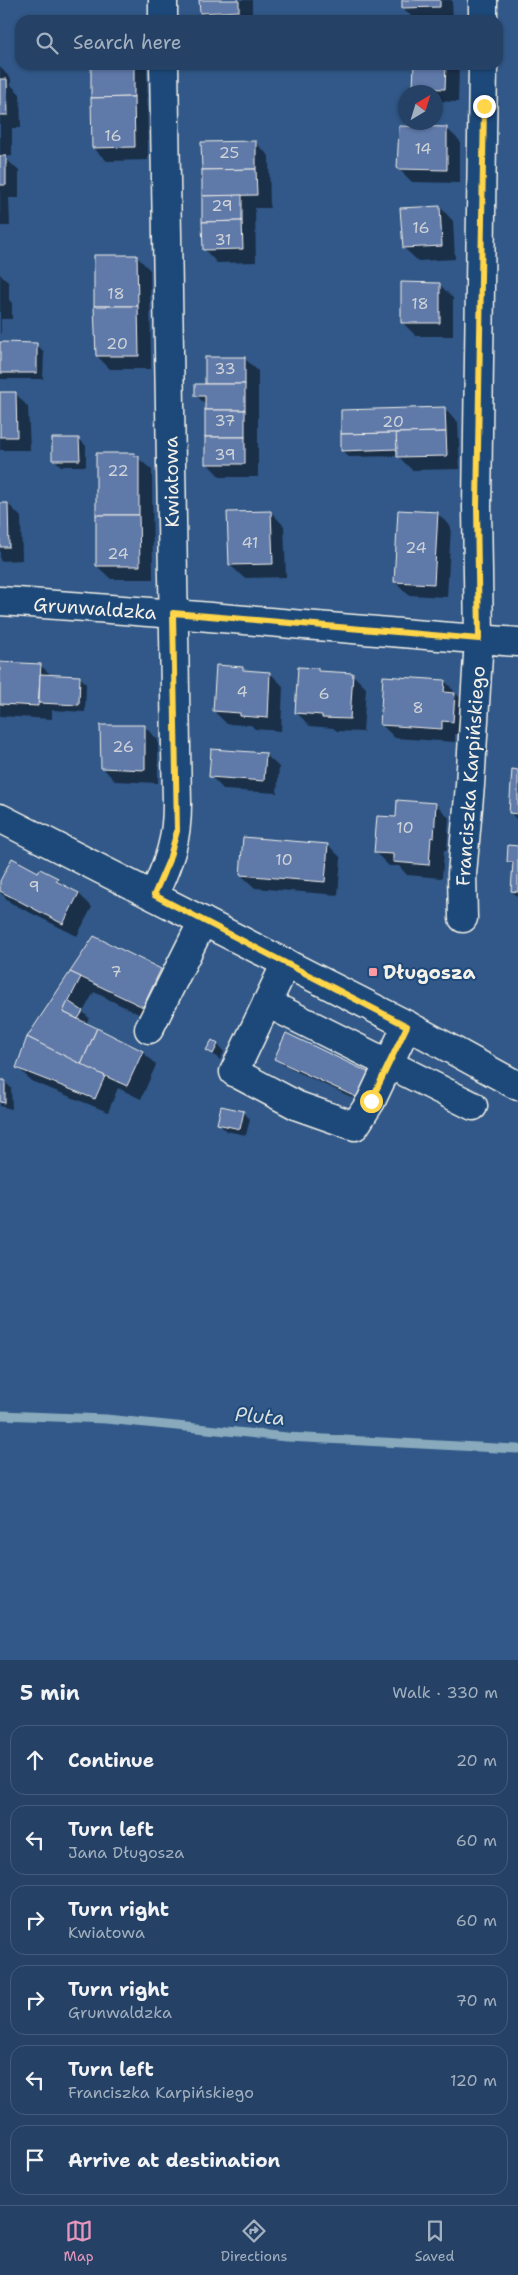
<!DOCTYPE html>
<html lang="en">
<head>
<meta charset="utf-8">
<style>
	body { margin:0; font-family:"Shantell Sans",sans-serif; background:#314d6f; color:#f1f3f6 }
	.compass { position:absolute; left:398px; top:85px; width:45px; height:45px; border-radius:50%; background:#254266; box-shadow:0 1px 4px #0004; rotate:38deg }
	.stop { position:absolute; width:15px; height:15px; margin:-11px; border:4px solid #ffd54a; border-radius:50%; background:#fff }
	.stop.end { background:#ffd54a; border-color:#fff; box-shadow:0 1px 5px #0008 }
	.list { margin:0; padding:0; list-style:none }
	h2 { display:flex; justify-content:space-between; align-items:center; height:65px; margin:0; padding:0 20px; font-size:21px }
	h2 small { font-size:16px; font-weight:400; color:#a3b0bf }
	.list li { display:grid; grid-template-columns:32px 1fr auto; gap:15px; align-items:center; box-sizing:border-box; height:70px; margin:0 10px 10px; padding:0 10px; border:1px solid #425b7a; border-radius:15px }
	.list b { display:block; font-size:19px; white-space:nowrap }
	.list p { margin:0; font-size:16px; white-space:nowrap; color:#a3b0bf }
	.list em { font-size:16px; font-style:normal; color:#a3b0bf }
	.icon { flex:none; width:28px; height:28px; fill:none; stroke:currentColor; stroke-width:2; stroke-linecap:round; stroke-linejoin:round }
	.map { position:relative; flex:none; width:518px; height:1660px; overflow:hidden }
	.search { position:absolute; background:#254266; box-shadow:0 1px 4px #0004; left:15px; right:15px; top:15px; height:55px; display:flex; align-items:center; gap:12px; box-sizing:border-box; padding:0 18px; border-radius:15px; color:#a3b0bf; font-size:19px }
	.sheet { height:545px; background:#254266 }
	nav { display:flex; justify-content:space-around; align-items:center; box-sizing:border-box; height:70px; border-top:1px solid #425b7a; background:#254266; font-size:14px; color:#a3b0bf }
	nav a { display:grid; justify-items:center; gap:2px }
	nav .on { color:#e797bd }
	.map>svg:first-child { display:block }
	.shadow { fill:#0007 }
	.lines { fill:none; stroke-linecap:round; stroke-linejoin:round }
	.stream { stroke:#89aabc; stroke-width:9 }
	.building { fill:#5e79a9; stroke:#f4f1e8 }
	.minor-casing { stroke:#f4f1e8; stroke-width:31 }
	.minor { stroke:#1f4a7a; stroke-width:28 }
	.route { stroke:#ffd54a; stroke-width:6 }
	.poi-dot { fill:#ff9aa2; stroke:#1f4a7a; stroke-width:2 }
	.labels { text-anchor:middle; stroke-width:4; stroke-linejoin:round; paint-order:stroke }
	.number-label { font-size:16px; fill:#ced3d8 }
	.street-label { font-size:19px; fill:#f4f1e8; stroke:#1f4a7a }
	.poi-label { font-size:19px; font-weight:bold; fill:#f4f1e8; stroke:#1f4a7a; text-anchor:start }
	.water-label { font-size:20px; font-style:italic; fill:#d9dfdd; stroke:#1f4a7a }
</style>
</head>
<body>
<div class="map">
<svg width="518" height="1660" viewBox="0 0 518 1660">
	<rect width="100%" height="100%" fill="#315888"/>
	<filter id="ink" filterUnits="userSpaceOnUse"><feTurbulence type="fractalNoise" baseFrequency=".02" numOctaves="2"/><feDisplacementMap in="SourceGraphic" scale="10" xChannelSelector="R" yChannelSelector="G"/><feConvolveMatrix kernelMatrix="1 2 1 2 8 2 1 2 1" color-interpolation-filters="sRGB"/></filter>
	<g filter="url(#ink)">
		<g class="shadow">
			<polygon points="201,0 252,0 252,20 209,20 201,12"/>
			<polygon points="403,0 452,0 453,20 415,20 403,8"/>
			<polygon points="92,65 147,65 148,160 107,161 93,148"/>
			<polygon points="415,65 459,65 458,102 436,101 436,92 420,92 414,87"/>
			<polygon points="0,67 11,79 11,85 20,94 21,128 12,128 12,156 4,157 19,171 19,198 9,198 10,226 0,226"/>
			<polygon points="446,128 460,141 460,183 412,182 399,169"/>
			<polygon points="255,142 269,156 270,208 255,208 256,262 217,263 204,249"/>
			<polygon points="440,207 453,221 455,259 418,261 404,248"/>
			<polygon points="136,256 150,270 151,369 110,369 97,356"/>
			<polygon points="0,274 9,283 9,300 12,303 12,319 1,319 1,333 0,333"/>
			<polygon points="439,284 453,298 453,336 416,336 402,322"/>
			<polygon points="0,343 37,345 44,352 43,379 0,379"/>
			<polygon points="244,358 258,371 258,477 220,477 207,463 206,405 196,395"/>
			<polygon points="0,393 15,393 28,407 30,450 0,450"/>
			<polygon points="445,409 458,422 460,469 412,470 398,456 349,457 342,451 342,411"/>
			<polygon points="79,439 86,446 86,466 61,466 54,459"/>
			<polygon points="134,455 152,470 153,579 111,579 97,566"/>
			<polygon points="0,504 8,504 21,517 22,560 0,561"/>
			<polygon points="271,512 284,526 286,577 244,578 230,565"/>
			<polygon points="437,513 451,527 447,597 409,595 395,582"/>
			<polygon points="0,663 40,665 51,675 80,677 86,684 85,712 52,710 52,719 0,716"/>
			<polygon points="243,668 246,671 270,673 283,686 281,731 255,729 251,725 227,724 214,711"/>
			<polygon points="318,669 320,672 352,674 366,688 363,732 337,731 333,728 310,726 296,712"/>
			<polygon points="445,681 468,707 466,735 455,734 455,742 395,738 382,725"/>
			<polygon points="144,726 158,740 158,783 115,781 102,767"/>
			<polygon points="265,754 279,767 277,793 224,790 211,776"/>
			<polygon points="518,771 518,821 510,812"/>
			<polygon points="436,804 449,818 447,850 444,850 442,878 407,875 399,866 389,866 375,852 397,819"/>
			<polygon points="328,845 341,858 338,895 255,888 241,875"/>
			<polygon points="518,847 518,897 512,891 514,867 508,861"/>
			<polygon points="39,874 57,879 66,887 79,894 92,907 77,936 11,903 0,892 0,884"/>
			<polygon points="94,938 161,970 179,989 161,1025 94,992 83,1012 89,1018 86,1024 143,1052 156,1065 141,1099 118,1088 108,1112 31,1081 18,1067"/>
			<polygon points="287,1035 366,1104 283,1065 276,1058"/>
			<polygon points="218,1045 224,1052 220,1060 208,1050"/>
			<polygon points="0,1081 4,1081 11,1088 12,1109 0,1106"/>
			<polygon points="243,1112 250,1119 246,1135 226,1131 219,1124"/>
		</g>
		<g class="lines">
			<polyline class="stream" points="0,1415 106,1419 287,1437 518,1449"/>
		</g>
		<g class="building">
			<polygon points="199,0 239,0 239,11 200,13"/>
			<polygon points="402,0 440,0 440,7 402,8"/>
			<polygon points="91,65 134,65 134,97 91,98"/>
			<polygon points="414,65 446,65 445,89 413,88"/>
			<polygon points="0,79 7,79 8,115 0,115"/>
			<polygon points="134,97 135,147 92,148 91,98"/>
			<polygon points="399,126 447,127 447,170 397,169"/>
			<polygon points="256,141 256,169 202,170 201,142"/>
			<rect x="0" y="156" width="6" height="29"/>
			<polygon points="256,169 257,195 202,196 202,170"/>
			<polygon points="242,195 242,221 202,222 202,196"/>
			<polygon points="440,206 442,246 403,248 400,208"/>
			<polygon points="242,221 243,249 203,250 202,222"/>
			<polygon points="94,255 137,255 138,306 94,306"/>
			<polygon points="401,282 440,283 440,323 401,323"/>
			<polygon points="94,306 138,306 139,356 96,356"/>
			<polygon points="0,342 37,343 37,373 0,373"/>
			<rect x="205" y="357" width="40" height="27"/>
			<polygon points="195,384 245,384 245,410 205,410 205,396 195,396"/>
			<polygon points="0,392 16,392 17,437 0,437"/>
			<polygon points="445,407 446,432 341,434 341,410"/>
			<rect x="205" y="410" width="40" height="27"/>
			<polygon points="446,432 447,456 397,457 396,433"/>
			<polygon points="396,433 397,449 341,451 341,434"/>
			<rect x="205" y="437" width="40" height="27"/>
			<polygon points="52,438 79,438 80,460 52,460"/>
			<polygon points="96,453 135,453 134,456 139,456 139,515 96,515"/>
			<polygon points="0,503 8,503 9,547 0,547"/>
			<polygon points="398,510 438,512 434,584 394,582"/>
			<polygon points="271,511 273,564 229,565 227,512"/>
			<polygon points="96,515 139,515 140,566 96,566"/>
			<polygon points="0,662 41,664 38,706 0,704"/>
			<polygon points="216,665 243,667 243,670 270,672 268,718 240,716 240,713 213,711"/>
			<polygon points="298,667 318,668 318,671 353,673 350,719 322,718 322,715 295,713"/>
			<polygon points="40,674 80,676 79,705 39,703"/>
			<polygon points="383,676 445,680 444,692 455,693 453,722 442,721 442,729 380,725"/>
			<polygon points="100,725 145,725 145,770 101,768"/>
			<polygon points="211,749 266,753 264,781 209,777"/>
			<polygon points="512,769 518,770 518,814 509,813"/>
			<polygon points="397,800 436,803 434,838 431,837 429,865 393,862 393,854 374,853 377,816 396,817"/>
			<polygon points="243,837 328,844 325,882 240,875"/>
			<polygon points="508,845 518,846 518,892 511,891 513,862 507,862"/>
			<polygon points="12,858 38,872 40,869 58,878 56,881 79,893 63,924 0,891 0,881"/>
			<polygon points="94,936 161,969 143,1007 70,972"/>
			<polygon points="70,972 81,977 63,1012 97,1028 81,1065 27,1037"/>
			<polygon points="68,1001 83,1011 78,1019 63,1012"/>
			<polygon points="97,1028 143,1051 127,1086 81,1065"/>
			<polygon points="286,1033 370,1073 358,1098 274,1059"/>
			<polygon points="27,1037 105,1076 95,1099 16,1068"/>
			<polygon points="212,1040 218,1044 213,1054 206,1050"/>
			<polygon points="0,1080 5,1080 5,1103 0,1102"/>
			<polygon points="221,1106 244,1111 240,1129 217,1124"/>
		</g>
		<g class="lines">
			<defs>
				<g id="minor">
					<polyline points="163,0 163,20"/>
					<polyline points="483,0 483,20"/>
					<path d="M0 601C173 612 345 630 518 642"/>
					<polyline points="0,818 407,1025 518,1086"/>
					<path d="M154 895C169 860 177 843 177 804L164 65"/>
					<polyline points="463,918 462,874 470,785 479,639 477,507 483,65"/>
					<polyline points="286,963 234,1072 298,1106 355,1126 371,1101 407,1025"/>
					<polyline points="267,1003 473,1106"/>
					<polyline points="149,1029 203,921"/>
				</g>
			</defs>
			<use href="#minor" class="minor-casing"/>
			<use href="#minor" class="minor"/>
		</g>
	</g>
	<g class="lines" filter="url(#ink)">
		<polyline class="route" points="371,1101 407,1026 154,895 169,860 177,831 173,613 479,639 477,507 484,106"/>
	</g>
	<rect class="poi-dot" x="368" y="967" width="10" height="10" rx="2.5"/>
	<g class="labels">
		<g class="number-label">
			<text x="113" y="141">16</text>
			<text x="423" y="154">14</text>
			<text x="229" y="158">25</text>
			<text x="222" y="211">29</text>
			<text x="421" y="233">16</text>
			<text x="223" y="245">31</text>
			<text x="116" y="299">18</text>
			<text x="420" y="309">18</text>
			<text x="117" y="349">20</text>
			<text x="225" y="374">33</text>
			<text x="225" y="426">37</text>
			<text x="393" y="427">20</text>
			<text x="225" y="460">39</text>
			<text x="118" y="476">22</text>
			<text x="250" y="548">41</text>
			<text x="416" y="553">24</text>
			<text x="118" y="559">24</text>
			<text x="242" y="697">4</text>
			<text x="324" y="699">6</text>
			<text x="418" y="713">8</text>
			<text x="123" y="752">26</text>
			<text x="405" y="833">10</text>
			<text x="284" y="865">10</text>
			<text x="34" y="892">9</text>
			<text x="116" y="977">7</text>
		</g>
		<g class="street-label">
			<text transform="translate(171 482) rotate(-91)" y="7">Kwiatowa</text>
			<text transform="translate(95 608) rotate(4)" y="7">Grunwaldzka</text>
			<text transform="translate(470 776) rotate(-86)" y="7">Franciszka Karpińskiego</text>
		</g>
		<g class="poi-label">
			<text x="383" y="979">Długosza</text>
		</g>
		<g class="water-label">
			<text transform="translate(260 1416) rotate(5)" y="7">Pluta</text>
		</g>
	</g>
</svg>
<svg class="compass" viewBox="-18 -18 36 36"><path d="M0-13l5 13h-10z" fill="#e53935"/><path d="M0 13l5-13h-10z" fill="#a3b0bf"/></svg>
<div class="stop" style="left:371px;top:1101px"></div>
<div class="stop end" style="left:484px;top:106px"></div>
<div class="search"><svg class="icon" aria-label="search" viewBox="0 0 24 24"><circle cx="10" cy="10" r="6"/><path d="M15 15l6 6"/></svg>Search here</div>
</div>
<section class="sheet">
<h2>5 min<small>Walk · 330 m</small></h2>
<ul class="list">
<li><svg class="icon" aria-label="ahead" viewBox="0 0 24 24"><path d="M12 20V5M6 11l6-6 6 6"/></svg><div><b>Continue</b></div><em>20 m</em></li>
<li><svg class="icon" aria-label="left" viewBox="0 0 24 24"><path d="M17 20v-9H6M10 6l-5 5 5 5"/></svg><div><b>Turn left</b><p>Jana Długosza</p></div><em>60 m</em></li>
<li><svg class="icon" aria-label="right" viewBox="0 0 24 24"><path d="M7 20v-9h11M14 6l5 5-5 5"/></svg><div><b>Turn right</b><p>Kwiatowa</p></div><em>60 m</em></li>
<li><svg class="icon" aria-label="right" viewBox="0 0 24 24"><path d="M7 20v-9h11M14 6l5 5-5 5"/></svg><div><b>Turn right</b><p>Grunwaldzka</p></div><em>70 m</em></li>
<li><svg class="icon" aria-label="left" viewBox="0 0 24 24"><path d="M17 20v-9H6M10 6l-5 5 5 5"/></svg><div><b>Turn left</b><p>Franciszka Karpińskiego</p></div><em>120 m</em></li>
<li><svg class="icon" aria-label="arrive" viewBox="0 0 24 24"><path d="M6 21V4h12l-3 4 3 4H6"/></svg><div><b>Arrive at destination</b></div></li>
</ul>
</section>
<nav>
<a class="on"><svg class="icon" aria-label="map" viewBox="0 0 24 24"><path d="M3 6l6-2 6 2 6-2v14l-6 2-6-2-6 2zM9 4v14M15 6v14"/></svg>Map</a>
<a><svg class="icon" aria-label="directions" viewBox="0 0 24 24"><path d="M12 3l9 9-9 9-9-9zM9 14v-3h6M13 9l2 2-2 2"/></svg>Directions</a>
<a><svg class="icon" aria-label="saved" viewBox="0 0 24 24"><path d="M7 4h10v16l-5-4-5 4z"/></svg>Saved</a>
</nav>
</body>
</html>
